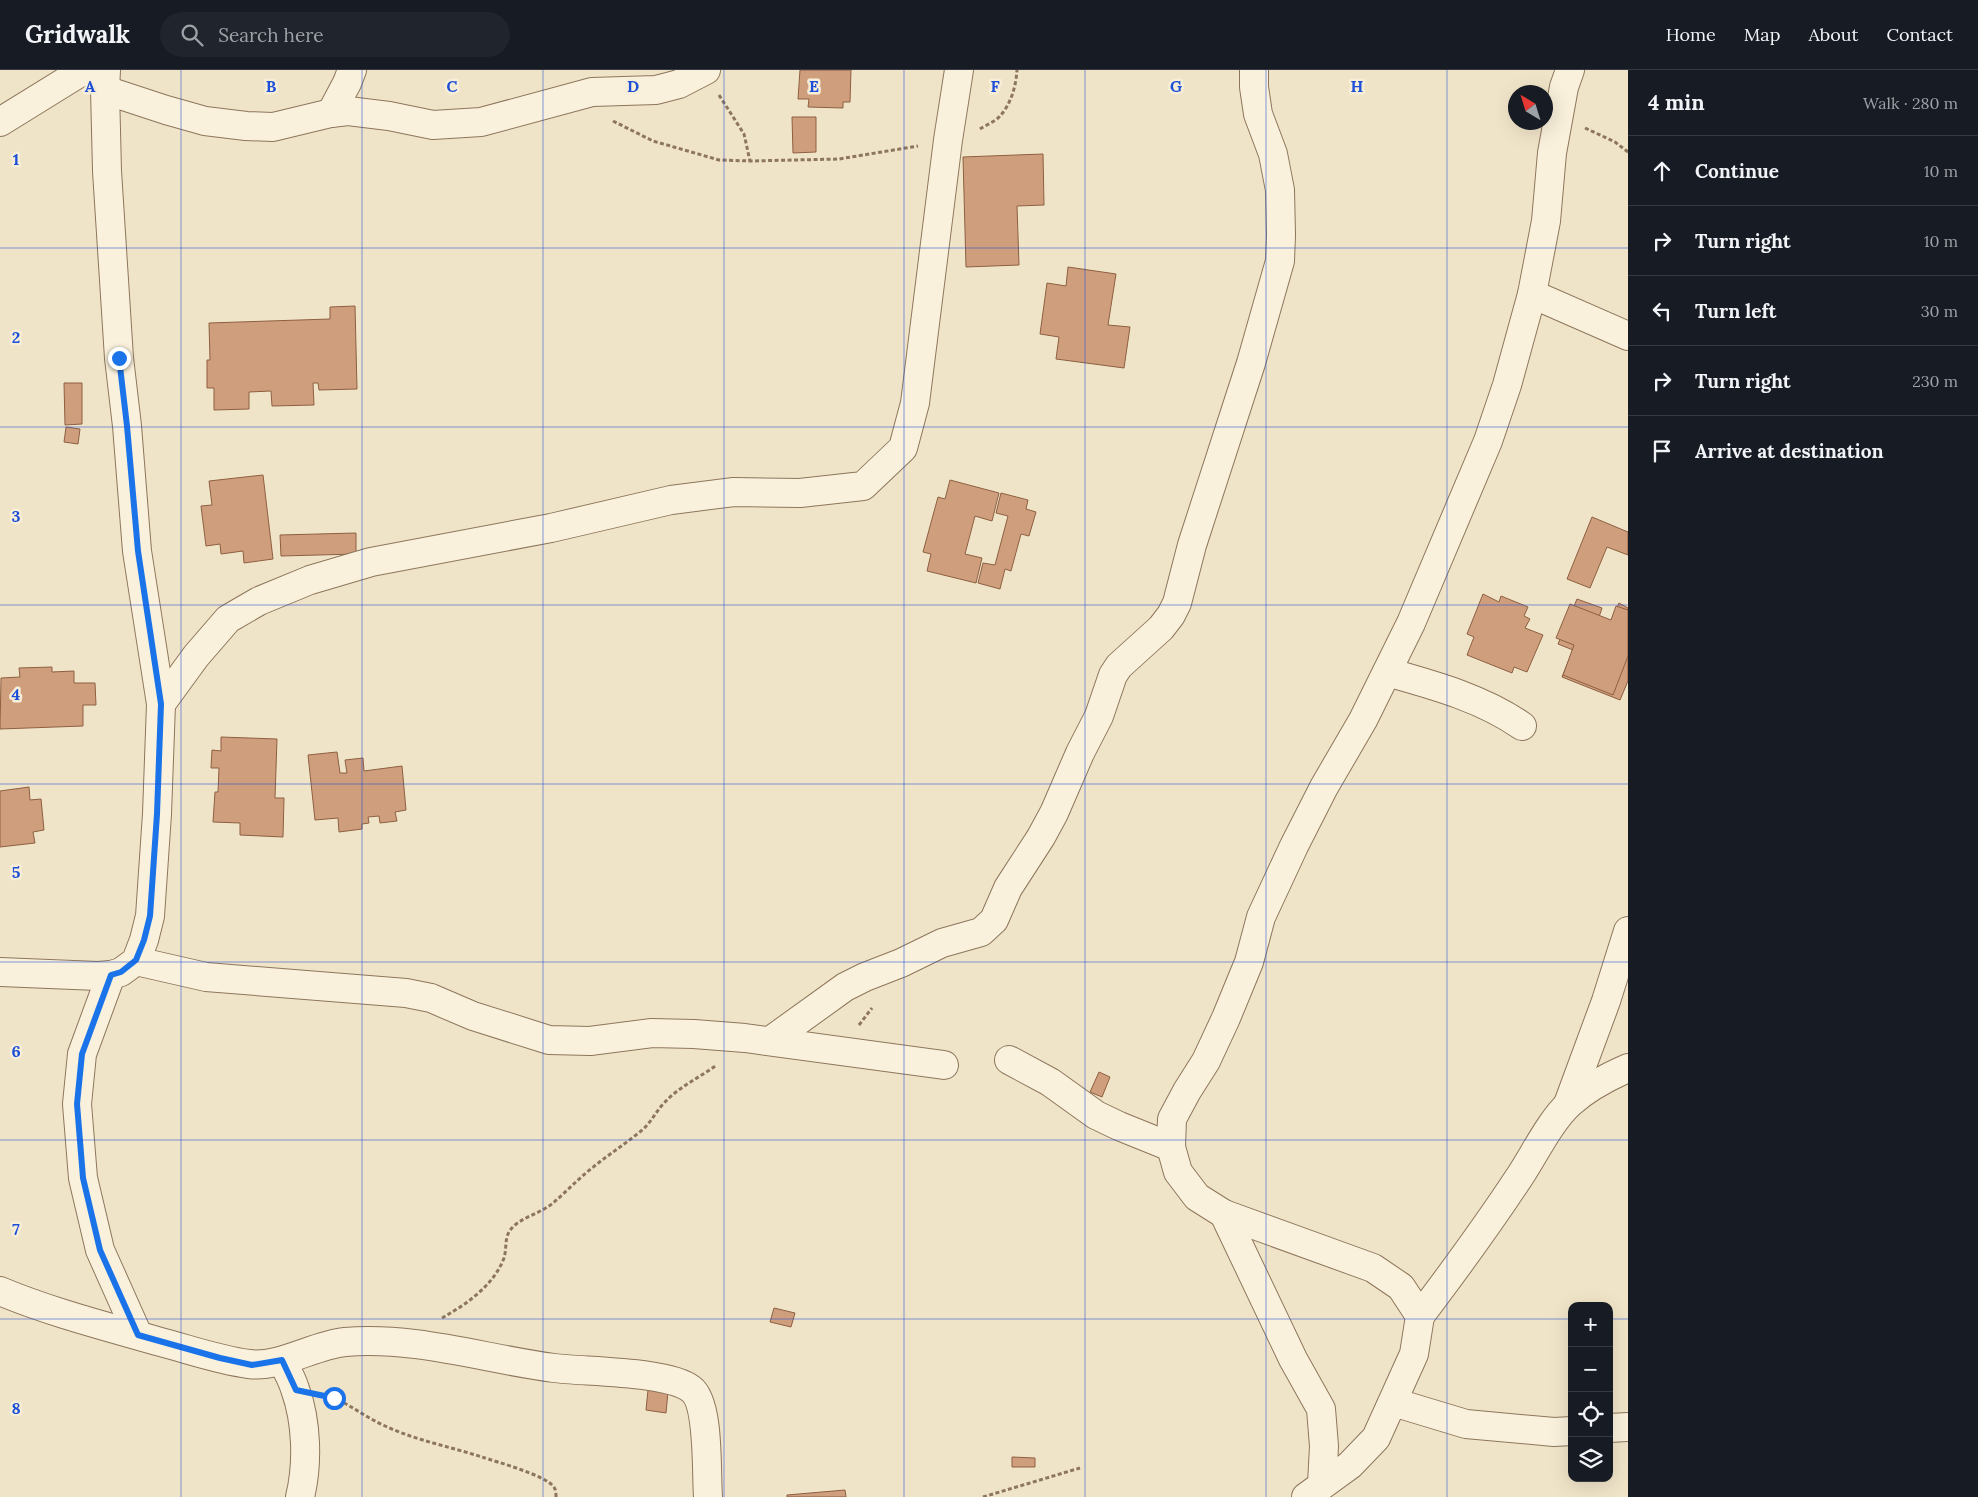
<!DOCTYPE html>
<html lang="en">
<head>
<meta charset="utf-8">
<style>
	body { margin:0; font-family:Lora,serif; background:#20242c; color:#f1f3f6 }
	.controls { position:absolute; right:15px; bottom:15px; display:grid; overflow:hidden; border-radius:10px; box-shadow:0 5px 20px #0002 }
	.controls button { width:45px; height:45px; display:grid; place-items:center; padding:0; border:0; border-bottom:1px solid #363941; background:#171b24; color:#f1f3f6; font:25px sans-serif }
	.compass { position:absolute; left:1508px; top:15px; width:45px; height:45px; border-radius:50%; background:#171b24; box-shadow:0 5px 20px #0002; rotate:322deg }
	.stop { position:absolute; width:15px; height:15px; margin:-11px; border:4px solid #1a73e8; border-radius:50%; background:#fff }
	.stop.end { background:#1a73e8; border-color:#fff; box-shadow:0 1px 5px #0008 }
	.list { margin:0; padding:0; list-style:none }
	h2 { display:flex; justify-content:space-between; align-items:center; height:65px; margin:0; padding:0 20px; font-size:21px }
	h2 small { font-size:16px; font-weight:400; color:#9ea1a6 }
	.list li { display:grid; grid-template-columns:32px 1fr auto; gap:15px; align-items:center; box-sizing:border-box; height:70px; padding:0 20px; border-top:1px solid #363941 }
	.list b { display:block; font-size:19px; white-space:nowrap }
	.list em { font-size:16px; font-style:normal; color:#9ea1a6 }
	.icon { flex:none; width:28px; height:28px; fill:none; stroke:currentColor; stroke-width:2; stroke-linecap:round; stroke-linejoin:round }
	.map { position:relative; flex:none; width:1628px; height:1427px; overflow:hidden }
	header { display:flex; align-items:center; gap:30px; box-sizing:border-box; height:70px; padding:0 25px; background:#171b24; border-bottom:1px solid #363941 }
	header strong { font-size:24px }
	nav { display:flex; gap:28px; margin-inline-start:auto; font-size:18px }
	.search { width:350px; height:45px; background:#20242c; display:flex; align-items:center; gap:12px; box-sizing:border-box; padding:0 18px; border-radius:28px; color:#9ea1a6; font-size:19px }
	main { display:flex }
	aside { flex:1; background:#171b24 }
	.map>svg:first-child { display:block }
	.building { fill:#cf9f7d; stroke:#8d5f41 }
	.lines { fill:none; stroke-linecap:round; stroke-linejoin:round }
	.minor-casing { stroke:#8d765c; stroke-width:30 }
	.path { stroke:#8d765c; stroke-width:3; stroke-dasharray:4 2.5; stroke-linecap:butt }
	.minor { stroke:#faf1dc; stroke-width:28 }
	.route { stroke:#1a73e8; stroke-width:6 }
	.grid { fill:none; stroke:#1d4ed8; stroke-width:1; stroke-opacity:0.55 }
	.grid-label { font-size:16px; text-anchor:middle; font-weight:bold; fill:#1d4ed8; stroke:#f7eed8; stroke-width:5; stroke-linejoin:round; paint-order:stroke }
</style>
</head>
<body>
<header>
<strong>Gridwalk</strong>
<div class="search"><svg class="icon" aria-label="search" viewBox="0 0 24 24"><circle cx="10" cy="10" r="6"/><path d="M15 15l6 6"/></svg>Search here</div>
<nav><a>Home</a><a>Map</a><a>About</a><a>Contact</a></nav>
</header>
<main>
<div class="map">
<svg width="1628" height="1427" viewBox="0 0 1628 1427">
	<rect width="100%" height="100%" fill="#f0e4c8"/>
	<g class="building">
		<polygon points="800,0 851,0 850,32 843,32 843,38 808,37 809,29 798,29"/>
		<polygon points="792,47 816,47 816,82 793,83"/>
		<polygon points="1043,84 1044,135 1017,136 1019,195 966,197 963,87"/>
		<polygon points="1068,197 1116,204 1108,255 1130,257 1124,298 1056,289 1059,267 1040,264 1047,213 1066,216"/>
		<polygon points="355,236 357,319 319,320 318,313 313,313 314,335 272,336 271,321 249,322 249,339 214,340 214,318 207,318 207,290 210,290 209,253 330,249 330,237"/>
		<polygon points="64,313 82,313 82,354 65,355"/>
		<polygon points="66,357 80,359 78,374 64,372"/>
		<polygon points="263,405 273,489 244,493 243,481 221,484 220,474 206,476 201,436 212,435 209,411"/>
		<polygon points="950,410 999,423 992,451 975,446 965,484 982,488 976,513 927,501 931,484 923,482 938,427 945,429"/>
		<polygon points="1001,423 1028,430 1026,439 1036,442 1029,466 1021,464 1011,501 1005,499 1000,519 978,513 983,493 995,495 1008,446 996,443"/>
		<polygon points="1592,447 1628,462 1628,485 1607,477 1590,518 1567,509"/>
		<polygon points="356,463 356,484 281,486 280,465"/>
		<polygon points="1483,524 1499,532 1501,526 1528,537 1524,546 1530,549 1525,558 1543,565 1527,602 1514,597 1512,603 1467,585 1474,567 1467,564"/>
		<polygon points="1577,529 1602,538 1599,547 1611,551 1619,533 1628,538 1628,611 1620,630 1562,607 1573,580 1558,574"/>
		<polygon points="1570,534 1611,550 1616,536 1628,540 1628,586 1613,625 1563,605 1574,575 1556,568"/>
		<polygon points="52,597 52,602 74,601 74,613 95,613 96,635 83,635 83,656 0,659 1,608 20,607 19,598"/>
		<polygon points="221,667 277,669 275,728 284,728 283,767 240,765 240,753 213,752 215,722 218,722 219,698 211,698 212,680 221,681"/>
		<polygon points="337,682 340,703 347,703 345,690 363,688 364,701 402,696 406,740 395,742 397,751 380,753 379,746 368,747 369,753 362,754 362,759 339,762 338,748 315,750 308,685"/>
		<polygon points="29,717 30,730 41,729 44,760 33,762 35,773 0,777 0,721"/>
		<polygon points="1099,1002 1110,1007 1102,1027 1090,1022"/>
		<polygon points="774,1238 795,1243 791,1257 770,1252"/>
		<polygon points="648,1320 668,1322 666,1343 646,1340"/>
		<polygon points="1012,1387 1035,1388 1035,1397 1012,1397"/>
		<polygon points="845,1420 846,1427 787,1427 787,1425"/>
	</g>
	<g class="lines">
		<defs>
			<g id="minor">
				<polyline points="105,20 166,40 205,51 246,56 273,57 331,43 348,41 389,46 433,55 481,52 592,22 656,20 679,14 706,0"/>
				<polyline points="331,43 347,13 352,0"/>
				<polyline points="0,52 84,0"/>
				<polyline points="1532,224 1628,266"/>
				<path d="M1387 602C1433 615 1482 628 1522 656"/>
				<polyline points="161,634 196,586 228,549 259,531 310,510 371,492 551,458 671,430 734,422 800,423 863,416 903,378 915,333 948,70 959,0"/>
				<polyline points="136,891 206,907 406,923 431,928 473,946 549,970 590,971 652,963 694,964 745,968 944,995"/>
				<polyline points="0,902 98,906 111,905 121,902 136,891 144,870 150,846 157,744 161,634 137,481 127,356 119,288 107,101 105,20 106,0"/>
				<polyline points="111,905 82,984 77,1034 83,1108 100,1180 138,1265"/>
				<polyline points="770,971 845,917 865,907 901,893 942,873 981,862 994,850 1008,818 1041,767 1054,743 1080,683 1099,646 1113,605 1119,596 1161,558 1171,545 1177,533 1192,475 1251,293 1280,191 1281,165 1280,120 1273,84 1258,44 1254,17 1254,0"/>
				<polyline points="1009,990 1050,1012 1096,1045 1119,1056 1171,1077"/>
				<polyline points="1568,1034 1606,931 1628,861"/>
				<polyline points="1224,1144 1293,1289 1321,1339 1324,1376 1322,1414"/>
				<path d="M0 1221C50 1242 105 1256 157 1271 188 1279 218 1290 249 1294 280 1298 314 1275 345 1272 415 1266 485 1289 554 1298 586 1302 668 1301 691 1319 710 1333 706 1404 708 1427"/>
				<path d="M1420 1246C1454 1201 1487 1156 1518 1109 1533 1087 1550 1051 1570 1033 1587 1018 1607 1007 1628 998"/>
				<path d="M282 1291C287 1300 292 1309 295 1319 307 1352 308 1394 300 1427"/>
				<polyline points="1393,1332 1466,1354 1554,1362 1572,1361"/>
				<polyline points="1609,1358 1628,1357"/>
				<polyline points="1306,1427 1350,1395 1376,1368 1414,1284 1420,1246 1401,1217 1373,1198 1224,1144 1197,1127 1178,1102 1171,1077 1172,1049 1187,1021 1206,991 1226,948 1249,892 1261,847 1294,776 1324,717 1363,650 1411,553 1488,371 1507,315 1532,224 1546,151 1552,83 1564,17 1570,0"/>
			</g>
		</defs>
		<use href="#minor" class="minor-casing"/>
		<g class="path">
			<polyline points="719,25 744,64 750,91"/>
			<polyline points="613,51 653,71 719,90 750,91 839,89 918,76"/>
			<polyline points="1585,58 1615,72 1628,82"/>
			<path d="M980 59C986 55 996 51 1000 46 1011 34 1016 16 1017 0"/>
			<polyline points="859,955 872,938"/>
			<path d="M442 1248C467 1234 494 1215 504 1188 507 1179 504 1167 511 1159 521 1147 540 1144 553 1133 566 1122 578 1109 592 1098 608 1085 625 1074 641 1061 651 1053 656 1041 665 1032 679 1017 700 1007 717 995"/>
			<path d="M326 1325C345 1331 359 1343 377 1352 409 1369 448 1376 482 1387 497 1392 544 1405 553 1416 556 1419 556 1423 556 1427"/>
			<polyline points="983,1427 1080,1398"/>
		</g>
		<use href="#minor" class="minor"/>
	</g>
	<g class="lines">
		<polyline class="route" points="119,288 127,356 138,481 161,634 157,744 150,846 144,870 136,890 121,902 111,905 82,984 77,1034 83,1108 100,1180 138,1265 220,1288 252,1295 282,1290 296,1320 334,1328"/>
	</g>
	<path class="grid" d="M181 0V1427M362 0V1427M543 0V1427M724 0V1427M904 0V1427M1085 0V1427M1266 0V1427M1447 0V1427M0 178H1628M0 357H1628M0 535H1628M0 714H1628M0 892H1628M0 1070H1628M0 1249H1572M1609 1249H1628"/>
	<g class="grid-label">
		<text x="90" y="22">A</text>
		<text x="271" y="22">B</text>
		<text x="452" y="22">C</text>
		<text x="633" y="22">D</text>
		<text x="814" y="22">E</text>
		<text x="995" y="22">F</text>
		<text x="1176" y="22">G</text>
		<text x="1357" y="22">H</text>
		<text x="16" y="95">1</text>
		<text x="16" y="273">2</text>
		<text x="16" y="452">3</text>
		<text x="16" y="630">4</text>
		<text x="16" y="808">5</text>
		<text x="16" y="987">6</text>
		<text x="16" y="1165">7</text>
		<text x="16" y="1344">8</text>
	</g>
</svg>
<div class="controls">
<button>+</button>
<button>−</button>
<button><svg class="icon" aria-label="locate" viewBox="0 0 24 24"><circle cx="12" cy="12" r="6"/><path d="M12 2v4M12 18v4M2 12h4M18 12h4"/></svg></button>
<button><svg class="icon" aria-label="layers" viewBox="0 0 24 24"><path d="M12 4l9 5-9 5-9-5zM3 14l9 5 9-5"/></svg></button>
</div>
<svg class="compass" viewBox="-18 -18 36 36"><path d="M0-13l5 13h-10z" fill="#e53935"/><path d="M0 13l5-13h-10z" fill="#9ea1a6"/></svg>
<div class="stop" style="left:334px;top:1328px"></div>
<div class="stop end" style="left:119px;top:288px"></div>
</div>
<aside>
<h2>4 min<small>Walk · 280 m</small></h2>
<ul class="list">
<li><svg class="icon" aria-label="ahead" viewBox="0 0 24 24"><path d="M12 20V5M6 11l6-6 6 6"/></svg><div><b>Continue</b></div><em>10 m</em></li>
<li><svg class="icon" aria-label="right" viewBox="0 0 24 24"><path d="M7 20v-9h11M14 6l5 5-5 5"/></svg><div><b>Turn right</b></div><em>10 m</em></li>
<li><svg class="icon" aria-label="left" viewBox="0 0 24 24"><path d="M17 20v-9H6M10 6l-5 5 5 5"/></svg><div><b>Turn left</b></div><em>30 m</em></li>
<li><svg class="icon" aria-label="right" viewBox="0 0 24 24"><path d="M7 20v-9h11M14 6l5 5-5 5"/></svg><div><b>Turn right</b></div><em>230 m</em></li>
<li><svg class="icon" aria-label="arrive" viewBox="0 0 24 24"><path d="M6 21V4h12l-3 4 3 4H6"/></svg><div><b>Arrive at destination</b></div></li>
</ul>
</aside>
</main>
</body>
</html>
